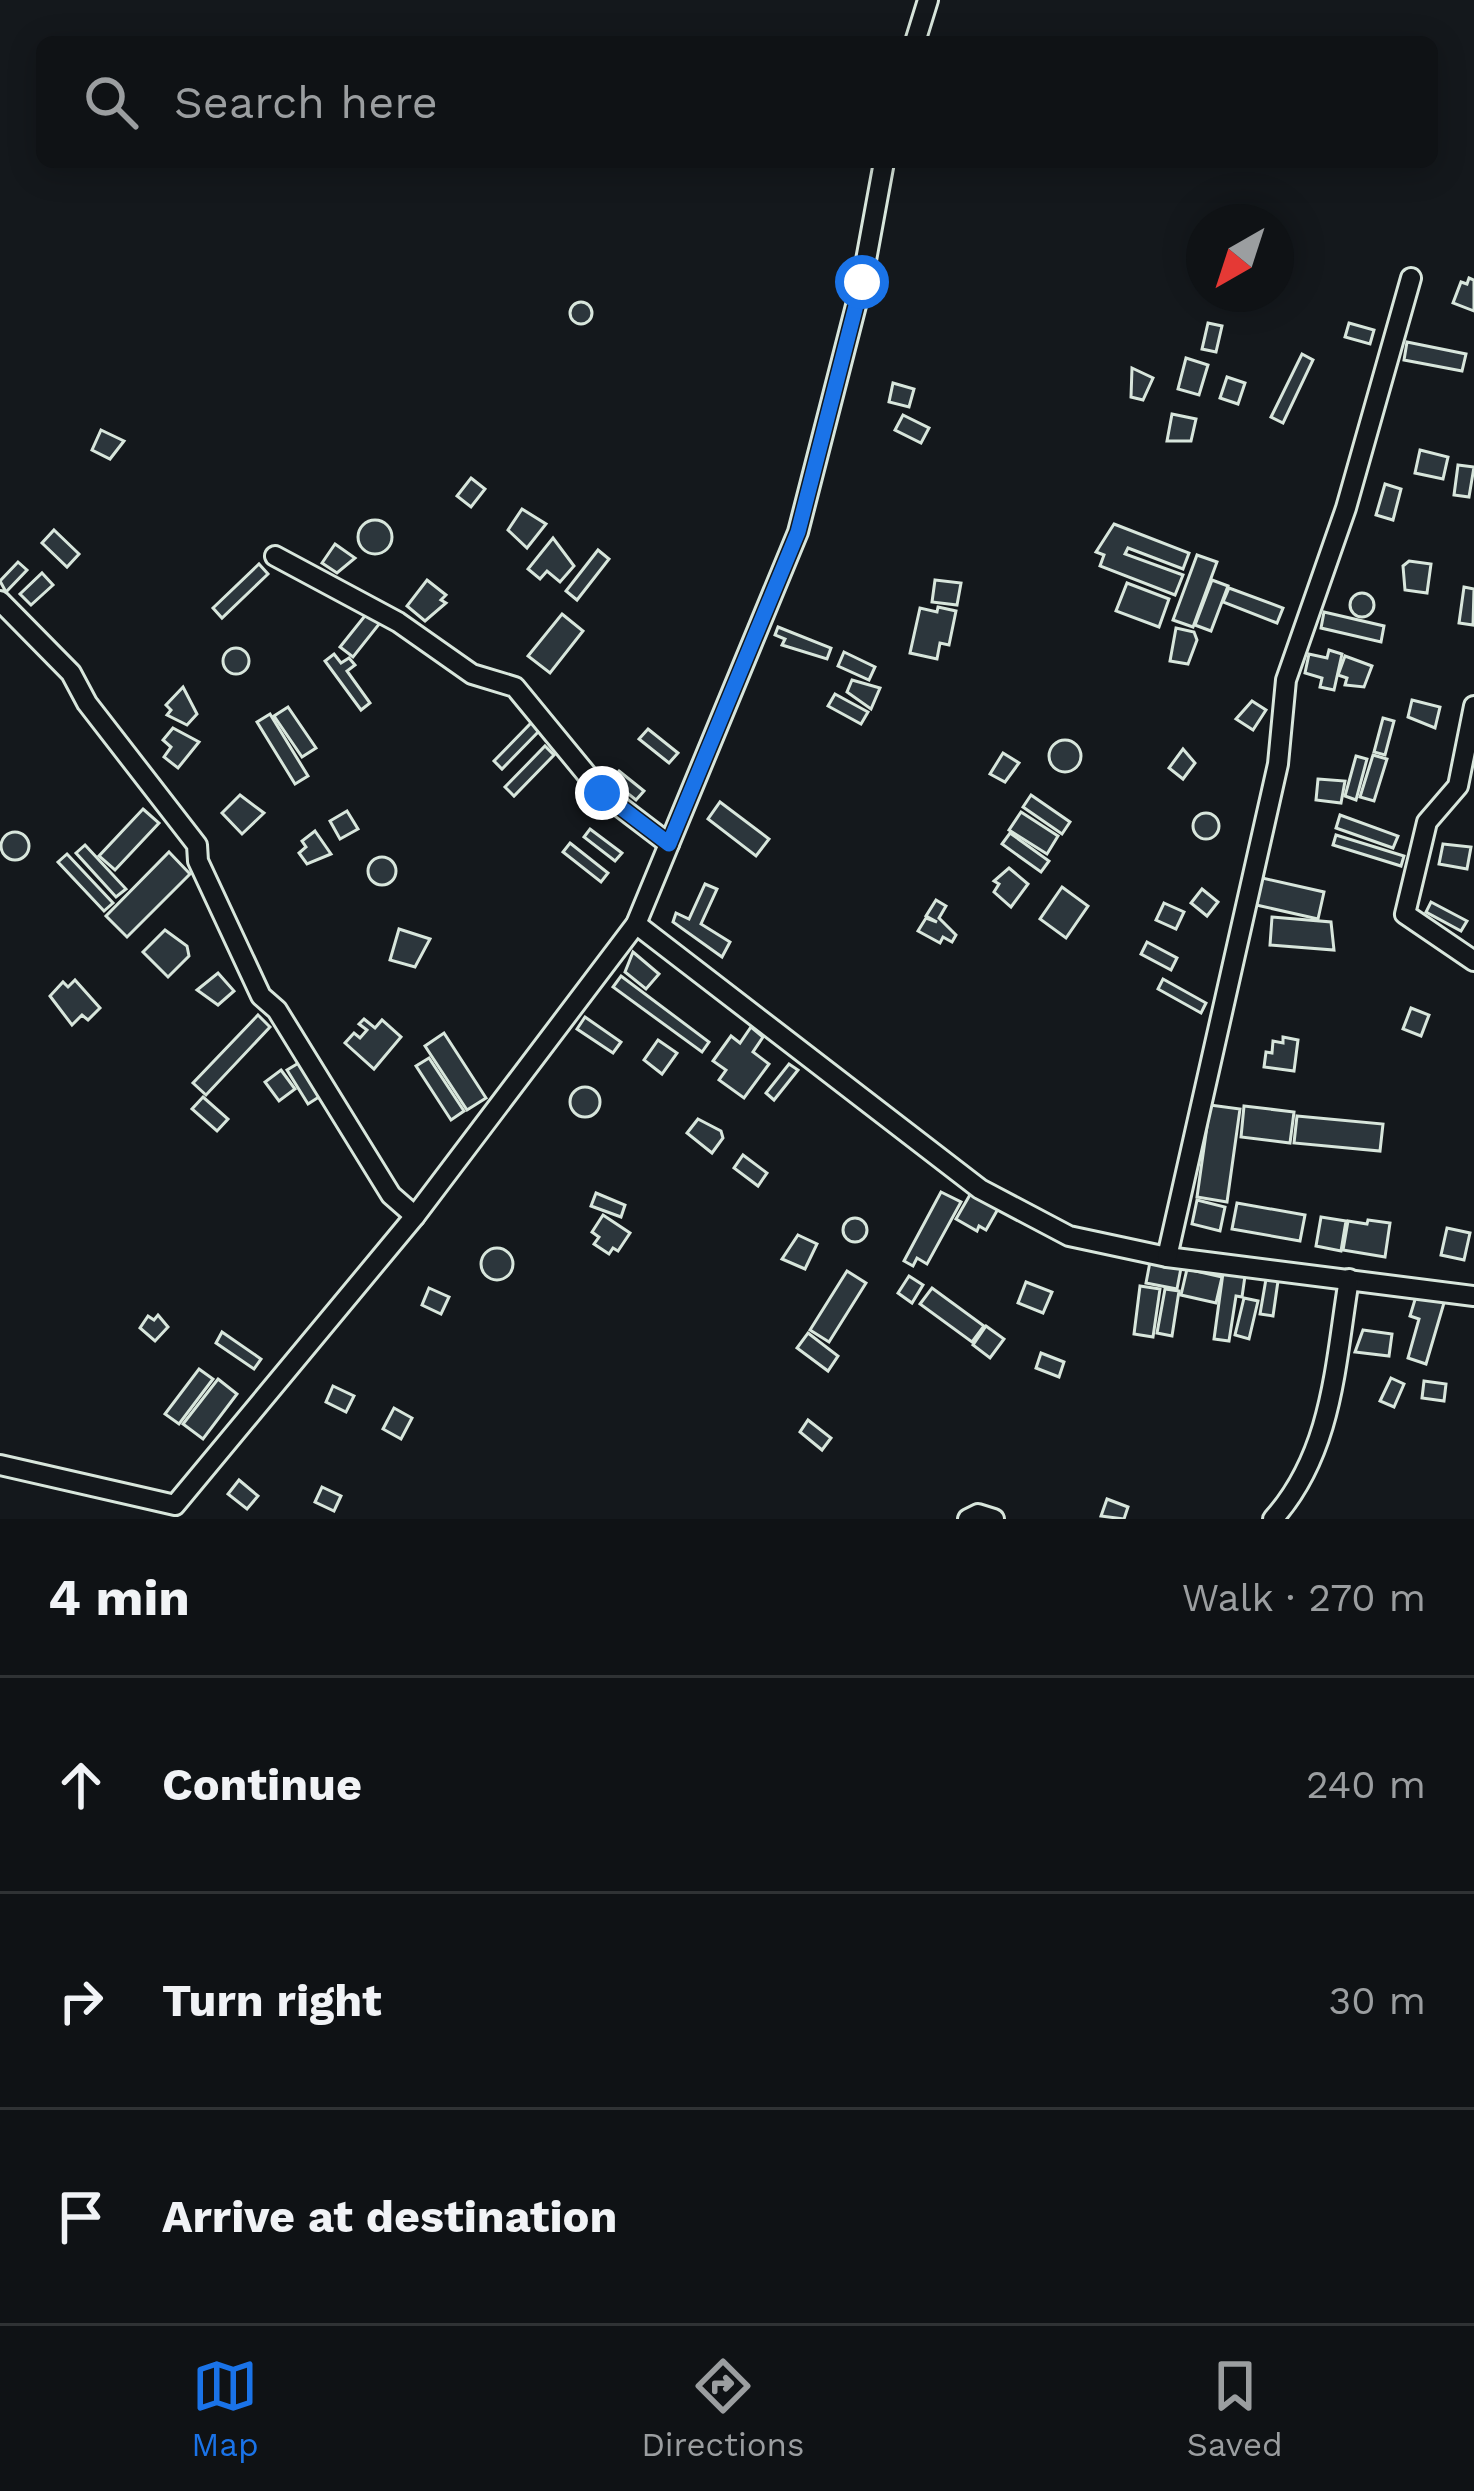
<!DOCTYPE html>
<html lang="en">
<head>
<meta charset="utf-8">
<style>
	body { margin:0; font-family:"Work Sans",sans-serif; background:#181b1e; color:#f1f3f6 }
	.compass { position:absolute; left:1186px; top:204px; width:108px; height:108px; border-radius:50%; background:#0f1215; box-shadow:0 6px 30px #0003; rotate:219deg }
	.stop { position:absolute; width:36px; height:36px; margin:-27px; border:9px solid #1a73e8; border-radius:50%; background:#fff }
	.stop.end { background:#1a73e8; border-color:#fff; box-shadow:0 3px 12px #0008 }
	.list { margin:0; padding:0; list-style:none }
	h2 { display:flex; justify-content:space-between; align-items:center; height:156px; margin:0; padding:0 48px; font-size:51px }
	h2 small { font-size:39px; font-weight:400; color:#9b9ea0 }
	.list li { display:grid; grid-template-columns:78px 1fr auto; gap:36px; align-items:center; box-sizing:border-box; height:216px; padding:0 48px; border-top:3px solid #2f3234 }
	.list b { display:block; font-size:45px; white-space:nowrap }
	.list em { font-size:39px; font-style:normal; color:#9b9ea0 }
	.icon { flex:none; width:66px; height:66px; fill:none; stroke:currentColor; stroke-width:2; stroke-linecap:round; stroke-linejoin:round }
	.map { position:relative; flex:none; width:1474px; height:1519px; overflow:hidden }
	.search { position:absolute; background:#0f1215; box-shadow:0 6px 30px #0003; left:36px; right:36px; top:36px; height:132px; display:flex; align-items:center; gap:30px; box-sizing:border-box; padding:0 42px; border-radius:18px; color:#9b9ea0; font-size:45px }
	.sheet { height:804px; background:#0f1215 }
	nav { display:flex; justify-content:space-around; align-items:center; box-sizing:border-box; height:168px; border-top:3px solid #2f3234; background:#0f1215; font-size:33px; color:#9b9ea0 }
	nav a { display:grid; justify-items:center; gap:6px }
	nav .on { color:#1a73e8 }
	.map>svg:first-child { display:block }
	.building { fill:#2c363c; stroke:#d8e6dc; stroke-width:3 }
	.lines { fill:none; stroke-linecap:round; stroke-linejoin:round }
	.minor-casing { stroke:#d8e6dc; stroke-width:24 }
	.minor { stroke:#14181c; stroke-width:18 }
	.route { stroke:#1a73e8; stroke-width:15 }
</style>
</head>
<body>
<div class="map">
<svg width="1474" height="1519" viewBox="0 0 1474 1519">
	<rect width="100%" height="100%" fill="#14181c"/>
	<g class="building">
		<polygon points="1469,278 1474,280 1474,311 1453,303 1461,282 1467,284"/>
		<circle cx="581" cy="313" r="11"/>
		<polygon points="1208,323 1222,326 1216,352 1202,349"/>
		<polygon points="1349,323 1374,330 1370,344 1345,337"/>
		<polygon points="1407,342 1466,354 1462,371 1404,360"/>
		<polygon points="1302,354 1313,360 1283,423 1271,417"/>
		<polygon points="1186,358 1208,365 1199,395 1178,389"/>
		<polygon points="1132,368 1153,378 1143,400 1131,397"/>
		<polygon points="1227,377 1245,383 1238,404 1220,398"/>
		<polygon points="893,383 914,389 909,407 889,402"/>
		<polygon points="1172,414 1196,419 1191,441 1167,441"/>
		<polygon points="903,415 929,428 921,443 895,430"/>
		<polygon points="101,430 124,441 110,459 92,450"/>
		<polygon points="1420,450 1448,457 1443,479 1415,473"/>
		<polygon points="1458,465 1474,467 1469,497 1454,495"/>
		<polygon points="471,478 485,489 471,507 457,496"/>
		<polygon points="1385,484 1401,489 1393,520 1376,515"/>
		<polygon points="522,509 546,524 527,548 508,530"/>
		<circle cx="375" cy="537" r="17"/>
		<polygon points="1114,524 1189,553 1183,569 1128,548 1125,554 1183,575 1175,595 1100,566 1104,555 1096,552"/>
		<polygon points="54,530 79,554 67,567 42,543"/>
		<polygon points="553,538 574,566 560,582 547,571 540,579 528,569"/>
		<polygon points="335,544 355,558 337,573 322,563"/>
		<polygon points="598,550 609,559 577,600 566,591"/>
		<polygon points="1197,555 1217,562 1193,627 1173,620"/>
		<polygon points="1409,561 1431,564 1427,593 1405,590 1403,566"/>
		<polygon points="18,562 27,570 6,592 0,581"/>
		<polygon points="259,564 268,574 222,618 213,608"/>
		<polygon points="42,573 53,585 31,605 20,594"/>
		<polygon points="427,580 446,595 441,600 446,603 425,621 407,606"/>
		<polygon points="935,580 961,583 957,605 932,602"/>
		<polygon points="1212,580 1228,586 1211,631 1195,625"/>
		<polygon points="1127,583 1169,599 1159,627 1116,611"/>
		<polygon points="1464,587 1474,589 1473,625 1459,623"/>
		<polygon points="1229,588 1283,608 1277,623 1223,602"/>
		<circle cx="1362" cy="605" r="12"/>
		<polygon points="938,607 956,611 949,645 940,643 937,659 910,653 920,608 937,612"/>
		<polygon points="368,612 380,623 353,657 340,647"/>
		<polygon points="1324,612 1384,626 1381,642 1321,628"/>
		<polygon points="562,614 583,631 550,673 528,656"/>
		<polygon points="778,627 831,648 827,659 782,645 785,639 775,635"/>
		<polygon points="1176,628 1194,632 1197,640 1188,664 1170,661"/>
		<circle cx="236" cy="661" r="13"/>
		<polygon points="1329,650 1342,654 1334,690 1320,687 1322,678 1305,673 1309,654 1327,658"/>
		<polygon points="844,652 875,667 869,680 838,666"/>
		<polygon points="334,654 341,663 349,658 355,665 347,671 370,703 361,710 325,661"/>
		<polygon points="1345,656 1372,666 1364,687 1345,685 1347,678 1338,675"/>
		<polygon points="852,680 880,688 871,709 847,692"/>
		<polygon points="183,687 197,714 187,725 167,715 171,710 166,705"/>
		<polygon points="835,694 868,712 861,724 828,706"/>
		<polygon points="1412,700 1440,707 1435,728 1408,717"/>
		<polygon points="1252,701 1266,710 1253,730 1236,719"/>
		<polygon points="288,707 316,748 302,757 274,716"/>
		<polygon points="270,714 308,776 295,784 257,722"/>
		<polygon points="1383,718 1394,721 1385,755 1374,752"/>
		<polygon points="533,721 541,729 502,769 494,761"/>
		<polygon points="173,728 199,742 178,768 164,757 171,747 163,740"/>
		<polygon points="648,729 678,753 669,763 639,739"/>
		<circle cx="1065" cy="756" r="16"/>
		<polygon points="545,746 554,755 514,796 505,787"/>
		<polygon points="1183,749 1195,763 1183,779 1169,768"/>
		<polygon points="1003,753 1019,763 1005,782 990,774"/>
		<polygon points="1373,755 1387,759 1374,801 1360,797"/>
		<polygon points="1356,756 1367,759 1356,800 1345,796"/>
		<polygon points="619,771 644,791 636,800 611,780"/>
		<polygon points="1318,779 1345,781 1341,803 1316,800"/>
		<polygon points="240,795 264,813 242,834 222,813"/>
		<polygon points="1031,795 1070,822 1062,834 1023,807"/>
		<polygon points="720,802 769,839 756,856 708,819"/>
		<polygon points="143,809 159,823 115,870 99,856"/>
		<polygon points="347,811 358,829 340,839 330,821"/>
		<polygon points="1021,812 1058,836 1047,854 1009,830"/>
		<circle cx="1206" cy="826" r="13"/>
		<polygon points="1340,815 1398,836 1393,848 1336,828"/>
		<polygon points="590,829 622,853 615,861 584,837"/>
		<polygon points="315,831 331,854 307,864 299,853 306,847 302,841"/>
		<circle cx="15" cy="846" r="14"/>
		<polygon points="1010,833 1049,861 1041,872 1002,844"/>
		<polygon points="1336,835 1404,856 1401,866 1333,845"/>
		<polygon points="570,843 608,873 601,882 563,852"/>
		<polygon points="1443,844 1471,847 1467,869 1439,864"/>
		<polygon points="85,845 126,889 116,897 76,853"/>
		<polygon points="169,852 190,874 127,937 106,916"/>
		<polygon points="67,854 113,903 104,911 58,862"/>
		<circle cx="382" cy="871" r="14"/>
		<polygon points="1009,868 1028,884 1011,907 994,892 999,884 994,881"/>
		<polygon points="1258,877 1324,892 1318,919 1252,904"/>
		<polygon points="705,884 717,889 701,924 730,942 722,957 673,922 676,913 689,919"/>
		<polygon points="1062,887 1088,906 1066,938 1040,919"/>
		<polygon points="1202,889 1218,902 1207,916 1191,903"/>
		<polygon points="936,900 946,906 939,918 956,935 952,942 943,937 940,943 918,931 926,918 937,922 926,916"/>
		<polygon points="1431,902 1467,921 1461,931 1426,912"/>
		<polygon points="1164,903 1184,912 1176,929 1156,920"/>
		<polygon points="1272,917 1331,922 1334,950 1270,945"/>
		<polygon points="399,929 430,939 415,967 390,960"/>
		<polygon points="165,930 187,946 189,956 168,977 143,952"/>
		<polygon points="1147,942 1177,958 1171,970 1141,954"/>
		<polygon points="633,952 659,974 646,989 625,972"/>
		<polygon points="218,973 234,991 218,1005 197,990"/>
		<polygon points="621,976 709,1042 702,1052 613,987"/>
		<polygon points="1163,979 1206,1003 1201,1013 1158,989"/>
		<polygon points="75,980 100,1008 88,1020 82,1015 72,1025 50,996 63,982 68,987"/>
		<polygon points="1411,1008 1429,1015 1421,1036 1403,1029"/>
		<polygon points="258,1015 270,1027 206,1095 193,1083"/>
		<polygon points="585,1017 621,1042 613,1053 577,1029"/>
		<polygon points="364,1019 375,1028 382,1020 401,1037 374,1069 345,1043 354,1033 360,1038 367,1030 359,1024"/>
		<polygon points="751,1027 763,1037 753,1052 769,1064 744,1098 719,1080 726,1070 713,1061 731,1036 740,1043"/>
		<polygon points="444,1033 486,1098 467,1110 425,1046"/>
		<polygon points="1283,1037 1298,1040 1294,1071 1264,1067 1266,1052 1272,1053 1273,1041 1283,1043"/>
		<polygon points="658,1040 677,1053 662,1074 644,1060"/>
		<polygon points="429,1058 464,1111 451,1120 416,1066"/>
		<polygon points="302,1061 322,1095 308,1104 287,1070"/>
		<polygon points="789,1064 798,1070 774,1100 766,1093"/>
		<polygon points="281,1070 295,1089 279,1101 265,1082"/>
		<circle cx="585" cy="1102" r="15"/>
		<polygon points="203,1097 228,1119 217,1131 192,1109"/>
		<polygon points="1210,1105 1240,1109 1227,1202 1197,1197"/>
		<polygon points="1244,1106 1294,1112 1290,1143 1241,1137"/>
		<polygon points="1297,1116 1383,1124 1380,1151 1294,1143"/>
		<polygon points="698,1119 721,1131 723,1138 712,1153 687,1133"/>
		<polygon points="743,1155 767,1173 758,1186 734,1168"/>
		<polygon points="941,1192 961,1202 927,1264 917,1258 913,1266 904,1261"/>
		<polygon points="596,1193 625,1205 621,1217 591,1206"/>
		<polygon points="971,1193 998,1209 986,1230 979,1226 977,1231 956,1219"/>
		<polygon points="1197,1200 1225,1207 1220,1231 1192,1224"/>
		<polygon points="1237,1203 1305,1215 1300,1241 1232,1229"/>
		<polygon points="603,1215 630,1233 618,1251 613,1248 609,1254 594,1244 599,1237 592,1232"/>
		<polygon points="1321,1217 1346,1221 1341,1251 1316,1246"/>
		<circle cx="855" cy="1230" r="12"/>
		<polygon points="1368,1220 1390,1223 1385,1257 1343,1250 1348,1221 1367,1224"/>
		<polygon points="1447,1228 1470,1233 1464,1260 1441,1255"/>
		<polygon points="798,1235 817,1244 805,1269 782,1259"/>
		<circle cx="497" cy="1264" r="16"/>
		<polygon points="1150,1262 1181,1268 1177,1289 1146,1283"/>
		<polygon points="1187,1269 1222,1277 1216,1303 1181,1295"/>
		<polygon points="847,1271 866,1283 829,1342 810,1330"/>
		<polygon points="1223,1273 1245,1276 1242,1297 1236,1296 1229,1341 1214,1339"/>
		<polygon points="909,1276 923,1285 912,1303 898,1293"/>
		<polygon points="1266,1279 1278,1281 1273,1316 1260,1314"/>
		<polygon points="1026,1282 1052,1292 1043,1313 1018,1303"/>
		<polygon points="1140,1286 1160,1289 1153,1337 1134,1334"/>
		<polygon points="429,1288 449,1297 441,1314 422,1305"/>
		<polygon points="932,1288 984,1326 972,1342 920,1304"/>
		<polygon points="1165,1289 1179,1291 1172,1336 1157,1333"/>
		<polygon points="1417,1293 1446,1296 1426,1364 1408,1358 1419,1319 1410,1316"/>
		<polygon points="1244,1298 1258,1301 1249,1339 1235,1335"/>
		<polygon points="158,1315 168,1327 155,1341 140,1328 148,1316 154,1320"/>
		<polygon points="986,1326 1004,1339 990,1358 973,1345"/>
		<polygon points="1363,1330 1392,1334 1389,1356 1355,1352"/>
		<polygon points="222,1332 261,1359 254,1369 216,1343"/>
		<polygon points="808,1333 838,1356 828,1371 797,1348"/>
		<polygon points="1041,1353 1064,1362 1059,1377 1036,1368"/>
		<polygon points="199,1369 213,1379 179,1424 165,1414"/>
		<polygon points="1391,1378 1404,1384 1394,1407 1380,1401"/>
		<polygon points="218,1379 237,1394 203,1439 183,1424"/>
		<polygon points="1424,1381 1446,1384 1444,1401 1422,1398"/>
		<polygon points="333,1386 354,1396 346,1412 326,1402"/>
		<polygon points="394,1408 412,1418 401,1439 383,1429"/>
		<polygon points="808,1420 831,1438 822,1450 800,1432"/>
		<polygon points="239,1480 258,1496 247,1509 228,1494"/>
		<polygon points="322,1487 341,1496 334,1511 315,1502"/>
		<polygon points="1107,1499 1128,1507 1124,1519 1101,1516"/>
	</g>
	<g class="lines">
		<defs>
			<g id="minor">
				<polyline points="915,42 928,0"/>
				<polyline points="275,556 398,622 472,674 515,687 602,793 669,844"/>
				<polyline points="0,601 71,673 87,703 197,845 198,861 261,996 277,1010 391,1195 415,1216"/>
				<polyline points="1474,706 1458,786 1427,822 1405,914 1474,961"/>
				<polyline points="636,924 980,1189 1069,1236 1167,1257 1474,1296"/>
				<polyline points="1167,1257 1278,764 1286,680 1346,508 1411,278"/>
				<polyline points="0,1465 175,1505 415,1216 636,924 798,532 862,282 884,162"/>
				<polyline points="968,1519 978,1514 994,1519"/>
				<path d="M1273 1519C1333 1452 1335 1364 1349 1279"/>
			</g>
		</defs>
		<use href="#minor" class="minor-casing"/>
		<use href="#minor" class="minor"/>
	</g>
	<g class="lines">
		<polyline class="route" points="602,793 669,844 798,532 862,282"/>
	</g>
</svg>
<svg class="compass" viewBox="-18 -18 36 36"><path d="M0-13l5 13h-10z" fill="#e53935"/><path d="M0 13l5-13h-10z" fill="#9b9ea0"/></svg>
<div class="stop" style="left:862px;top:282px"></div>
<div class="stop end" style="left:602px;top:793px"></div>
<div class="search"><svg class="icon" aria-label="search" viewBox="0 0 24 24"><circle cx="10" cy="10" r="6"/><path d="M15 15l6 6"/></svg>Search here</div>
</div>
<section class="sheet">
<h2>4 min<small>Walk · 270 m</small></h2>
<ul class="list">
<li><svg class="icon" aria-label="ahead" viewBox="0 0 24 24"><path d="M12 20V5M6 11l6-6 6 6"/></svg><div><b>Continue</b></div><em>240 m</em></li>
<li><svg class="icon" aria-label="right" viewBox="0 0 24 24"><path d="M7 20v-9h11M14 6l5 5-5 5"/></svg><div><b>Turn right</b></div><em>30 m</em></li>
<li><svg class="icon" aria-label="arrive" viewBox="0 0 24 24"><path d="M6 21V4h12l-3 4 3 4H6"/></svg><div><b>Arrive at destination</b></div></li>
</ul>
</section>
<nav>
<a class="on"><svg class="icon" aria-label="map" viewBox="0 0 24 24"><path d="M3 6l6-2 6 2 6-2v14l-6 2-6-2-6 2zM9 4v14M15 6v14"/></svg>Map</a>
<a><svg class="icon" aria-label="directions" viewBox="0 0 24 24"><path d="M12 3l9 9-9 9-9-9zM9 14v-3h6M13 9l2 2-2 2"/></svg>Directions</a>
<a><svg class="icon" aria-label="saved" viewBox="0 0 24 24"><path d="M7 4h10v16l-5-4-5 4z"/></svg>Saved</a>
</nav>
</body>
</html>
